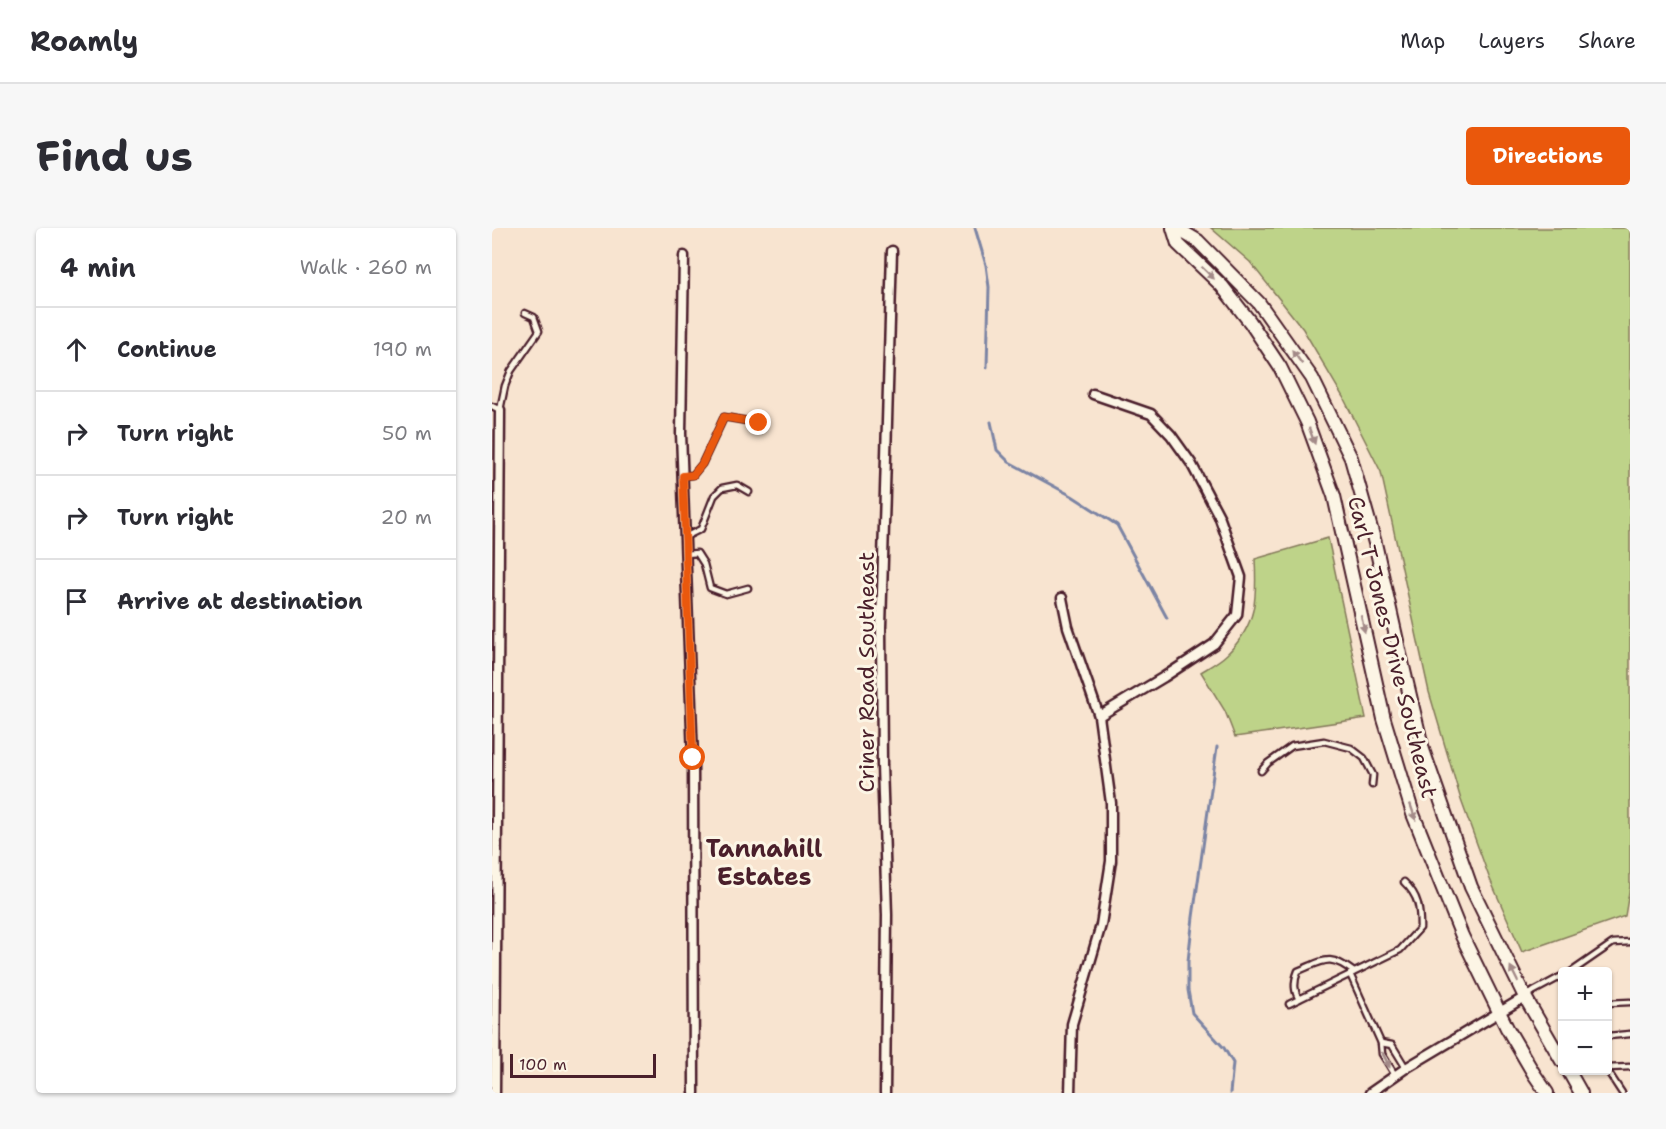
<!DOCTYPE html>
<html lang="en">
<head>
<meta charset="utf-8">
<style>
	body { margin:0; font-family:"Shantell Sans",sans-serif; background:#f7f7f7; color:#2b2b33 }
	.controls { position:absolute; right:18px; bottom:18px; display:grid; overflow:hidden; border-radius:6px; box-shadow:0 2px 4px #0004 }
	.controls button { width:54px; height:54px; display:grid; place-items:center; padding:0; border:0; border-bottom:2px solid #e1e1e2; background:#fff; color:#2b2b33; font:30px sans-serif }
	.scale { position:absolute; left:18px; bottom:15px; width:146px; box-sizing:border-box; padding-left:6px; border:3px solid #4a1f2b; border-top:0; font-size:16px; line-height:21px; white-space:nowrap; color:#4a1f2b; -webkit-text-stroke:4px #fcf5e5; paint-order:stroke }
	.stop { position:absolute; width:18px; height:18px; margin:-14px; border:4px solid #ea580c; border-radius:50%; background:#fff }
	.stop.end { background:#ea580c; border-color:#fff; box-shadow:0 2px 6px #0008 }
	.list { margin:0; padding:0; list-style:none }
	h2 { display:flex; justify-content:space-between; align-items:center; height:78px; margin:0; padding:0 24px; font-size:26px }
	h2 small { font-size:20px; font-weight:400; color:#7c7c81 }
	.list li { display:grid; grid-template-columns:39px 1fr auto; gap:18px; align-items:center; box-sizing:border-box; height:84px; padding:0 24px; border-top:2px solid #e1e1e2 }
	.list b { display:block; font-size:22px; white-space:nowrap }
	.list em { font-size:20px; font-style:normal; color:#7c7c81 }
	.icon { flex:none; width:33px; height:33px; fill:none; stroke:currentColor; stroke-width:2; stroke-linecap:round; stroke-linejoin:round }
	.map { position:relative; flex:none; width:1138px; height:865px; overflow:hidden; border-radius:6px }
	header { display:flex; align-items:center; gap:36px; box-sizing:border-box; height:84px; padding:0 30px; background:#fff; border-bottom:2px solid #e1e1e2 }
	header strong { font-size:28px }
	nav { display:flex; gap:33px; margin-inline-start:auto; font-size:21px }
	.intro { display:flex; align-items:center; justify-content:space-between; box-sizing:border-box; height:144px; padding:0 36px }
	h1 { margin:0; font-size:42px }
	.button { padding:15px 27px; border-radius:6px; background:#ea580c; color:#fff; font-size:21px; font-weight:700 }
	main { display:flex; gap:36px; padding:0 36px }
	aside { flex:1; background:#fff; border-radius:6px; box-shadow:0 2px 4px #0004 }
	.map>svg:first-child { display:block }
	.green { fill:#bed389; stroke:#84795a; stroke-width:1.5 }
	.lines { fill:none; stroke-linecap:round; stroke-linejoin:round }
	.stream { stroke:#7b84a4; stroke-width:3 }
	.lane-casing { stroke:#4a1f2b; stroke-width:9 }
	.street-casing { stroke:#4a1f2b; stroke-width:13 }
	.secondary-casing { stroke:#4a1f2b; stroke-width:16 }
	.lane { stroke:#fcf5e5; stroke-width:4.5 }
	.street { stroke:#fcf5e5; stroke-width:8 }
	.secondary { stroke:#fcf5e5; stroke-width:12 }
	.oneway { fill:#a38a88 }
	.route { stroke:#ea580c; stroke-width:8 }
	.labels { text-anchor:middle; stroke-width:6; stroke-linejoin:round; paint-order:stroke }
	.street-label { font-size:22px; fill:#4a1f2b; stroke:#fcf5e5 }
	.neighbourhood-label { font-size:24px; font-weight:bold; fill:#4a1f2b; stroke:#fcf5e5 }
</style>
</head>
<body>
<header>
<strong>Roamly</strong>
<nav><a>Map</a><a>Layers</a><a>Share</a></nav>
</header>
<div class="intro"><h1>Find us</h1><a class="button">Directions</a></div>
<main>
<aside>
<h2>4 min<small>Walk · 260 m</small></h2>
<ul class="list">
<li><svg class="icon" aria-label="ahead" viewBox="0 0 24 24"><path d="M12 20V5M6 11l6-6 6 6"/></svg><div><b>Continue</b></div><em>190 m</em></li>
<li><svg class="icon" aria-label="right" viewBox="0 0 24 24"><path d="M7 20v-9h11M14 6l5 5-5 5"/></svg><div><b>Turn right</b></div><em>50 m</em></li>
<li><svg class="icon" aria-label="right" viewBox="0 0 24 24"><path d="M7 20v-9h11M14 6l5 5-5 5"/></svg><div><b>Turn right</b></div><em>20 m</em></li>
<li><svg class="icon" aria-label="arrive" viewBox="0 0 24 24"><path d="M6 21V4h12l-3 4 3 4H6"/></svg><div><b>Arrive at destination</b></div></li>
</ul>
</aside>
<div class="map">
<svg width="1138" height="865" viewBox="0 0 1138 865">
	<rect width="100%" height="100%" fill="#f8e4d0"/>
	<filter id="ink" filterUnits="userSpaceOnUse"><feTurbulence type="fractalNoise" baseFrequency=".0167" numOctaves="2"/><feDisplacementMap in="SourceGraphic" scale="12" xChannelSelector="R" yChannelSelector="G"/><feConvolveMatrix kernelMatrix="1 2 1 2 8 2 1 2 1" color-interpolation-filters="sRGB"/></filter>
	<g filter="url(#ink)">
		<g class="green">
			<polygon points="719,0 1138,0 1138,658 1133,688 1030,724 997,649 969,572 937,464 889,244 851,169 811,101 758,34"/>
			<path d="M836 310 874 490 743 509 733 483 709 444C717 439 728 433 735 426 765 397 765 370 763 331Z"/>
		</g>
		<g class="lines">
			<g class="stream">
				<polyline points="483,0 494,37 497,59 495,139"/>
				<polyline points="499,194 505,222 517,234 580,268 625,297 675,390"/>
				<polyline points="725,519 701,689 696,733 696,762 700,785 732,820 741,835 738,865"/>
			</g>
			<defs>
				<g id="lane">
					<polyline points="0,178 8,182 13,158 19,143 47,103 42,89 33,85"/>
					<polyline points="191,248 201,247 210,236 232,189 267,195"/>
					<polyline points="193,309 209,301 222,268 230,260 245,257 257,264"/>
					<polyline points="194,326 205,325 212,336 218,360 234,366 256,360"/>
					<polyline points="769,543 776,535 800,518 832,513 859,520 872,530 881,547 880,557"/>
					<polyline points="1079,744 1121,715 1138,714"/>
					<polyline points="858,746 889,815 890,826 903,847"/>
					<polyline points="1035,768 1042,763 1070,748"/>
					<path d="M807 771C801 762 802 753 806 743 833 732 837 725 862 744"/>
					<polyline points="1116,775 1138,774"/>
					<path d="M797 776 908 722 928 700C928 681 927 668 912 654"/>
					<polyline points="1116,808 1138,806"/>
					<polyline points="889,815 900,817 914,840"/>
					<polyline points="1116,840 1138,839"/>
					<polyline points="1115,842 1130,865"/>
				</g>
				<g id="street">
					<polyline points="192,28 189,205 201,530 202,865"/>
					<polyline points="601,166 659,186 679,207 699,235 727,288 749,349 745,387 722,416 672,449 607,488"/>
					<polyline points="570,370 576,399 607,488 619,575 619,633 609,697 580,796 578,865"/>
					<polyline points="3,865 8,182"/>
					<polyline points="393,865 395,687 390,537 389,399 400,23"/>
					<polyline points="878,865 914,840 1033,769"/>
				</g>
				<g id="secondary">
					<polyline points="681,0 686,16 730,58 758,94 788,139 815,194 842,268 892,491 921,586 970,708 1015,800 1042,846 1055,865"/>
					<polyline points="684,0 706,13 767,75 820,150 859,230 883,315 908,426 931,522 979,659 1033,769 1070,833"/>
					<polyline points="1076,842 1089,865"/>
				</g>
			</defs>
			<use href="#lane" class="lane-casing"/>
			<use href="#street" class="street-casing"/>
			<use href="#secondary" class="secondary-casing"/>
			<use href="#lane" class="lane"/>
			<use href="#street" class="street"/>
			<use href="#secondary" class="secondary"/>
		</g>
		<defs><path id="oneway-solid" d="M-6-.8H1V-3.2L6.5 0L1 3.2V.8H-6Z" transform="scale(1.5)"/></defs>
		<g class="oneway">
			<use href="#oneway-solid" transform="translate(716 45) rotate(44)"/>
			<use href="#oneway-solid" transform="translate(805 129) rotate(-126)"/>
			<use href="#oneway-solid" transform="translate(820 208) rotate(70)"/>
			<use href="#oneway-solid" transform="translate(871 396) rotate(77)"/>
			<use href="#oneway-solid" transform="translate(921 584) rotate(71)"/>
			<use href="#oneway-solid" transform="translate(1022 746) rotate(-116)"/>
			<use href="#oneway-solid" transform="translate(894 832) rotate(63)"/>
		</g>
	</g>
	<g class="lines" filter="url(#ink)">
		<polyline class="route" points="201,530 191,248 201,247 210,236 232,189 267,195"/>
	</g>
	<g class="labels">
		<g class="street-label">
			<text transform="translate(901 419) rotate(76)" y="8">Carl T Jones Drive Southeast</text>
			<text transform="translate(374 444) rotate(-90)" y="8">Criner Road Southeast</text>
		</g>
		<g class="neighbourhood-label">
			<text x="272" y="629">Tannahill<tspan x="272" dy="28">Estates</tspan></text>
		</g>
	</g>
</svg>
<div class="controls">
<button>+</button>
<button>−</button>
</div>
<div class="scale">100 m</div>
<div class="stop" style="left:201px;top:530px"></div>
<div class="stop end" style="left:267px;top:195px"></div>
</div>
</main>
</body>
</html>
